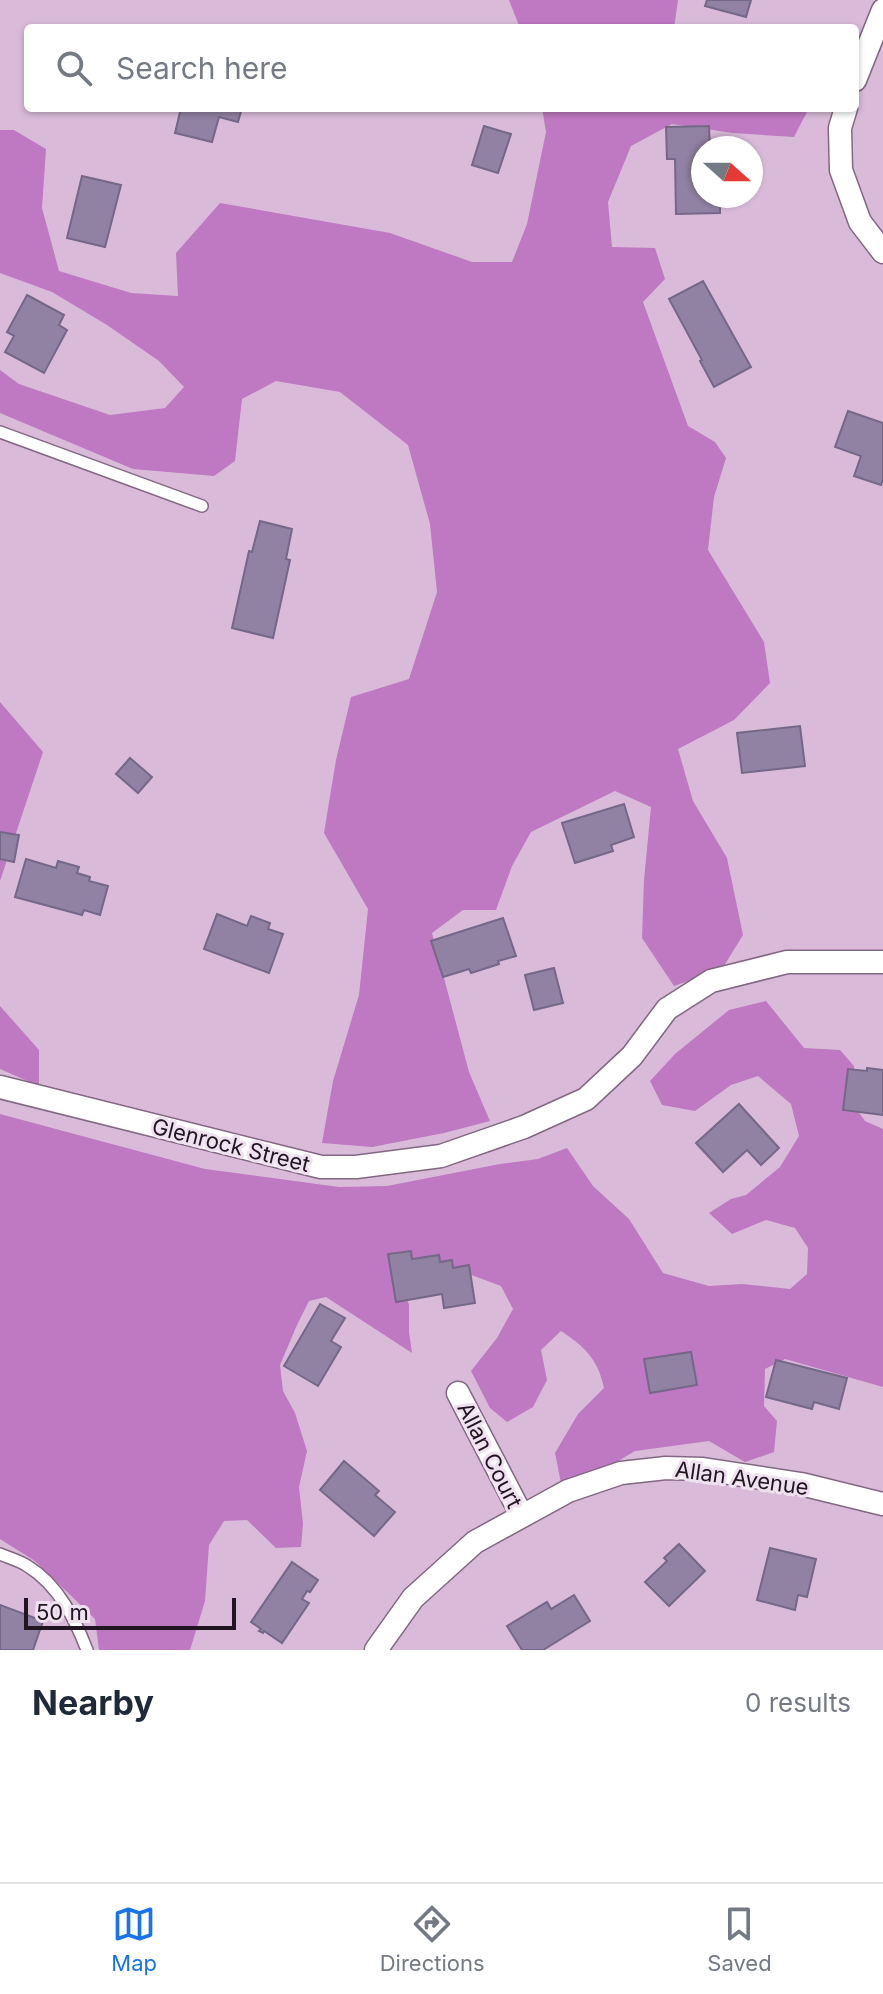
<!DOCTYPE html>
<html lang="en">
<head>
<meta charset="utf-8">
<style>
	body { margin:0; font-family:Inter,sans-serif; background:#f2f2f3; color:#1f2937 }
	.compass { position:absolute; left:691px; top:136px; width:72px; height:72px; border-radius:50%; background:#fff; box-shadow:0 2px 6px #0004; rotate:111deg }
	.scale { position:absolute; left:24px; bottom:20px; width:212px; box-sizing:border-box; padding-left:8px; border:4px solid #201520; border-top:0; font-size:22px; line-height:28px; white-space:nowrap; color:#201520; -webkit-text-stroke:6px #f0e1f1; paint-order:stroke }
	.list { margin:0; padding:0; list-style:none }
	h2 { display:flex; justify-content:space-between; align-items:center; height:104px; margin:0; padding:0 32px; font-size:34px }
	h2 small { font-size:26px; font-weight:400; color:#747a83 }
	.icon { flex:none; width:44px; height:44px; fill:none; stroke:currentColor; stroke-width:2; stroke-linecap:round; stroke-linejoin:round }
	.map { position:relative; flex:none; width:883px; height:1650px; overflow:hidden }
	.search { position:absolute; background:#fff; box-shadow:0 2px 6px #0004; left:24px; right:24px; top:24px; height:88px; display:flex; align-items:center; gap:20px; box-sizing:border-box; padding:0 28px; border-radius:8px; color:#747a83; font-size:30px }
	.sheet { height:232px; background:#fff }
	nav { display:flex; justify-content:space-around; align-items:center; box-sizing:border-box; height:112px; border-top:2px solid #e0e1e3; background:#fff; font-size:22px; color:#747a83 }
	nav a { display:grid; justify-items:center; gap:4px }
	nav .on { color:#1a73e8 }
	.map>svg:first-child { display:block }
	.green { fill:#bf78c2 }
	.building { fill:#9182a3; stroke:#756787; stroke-width:2 }
	.lines { fill:none; stroke-linecap:round; stroke-linejoin:round }
	.service-casing { stroke:#826782; stroke-width:14 }
	.minor-casing { stroke:#826782; stroke-width:25 }
	.service { stroke:#fff; stroke-width:11 }
	.minor { stroke:#fff; stroke-width:22 }
	.labels { text-anchor:middle; stroke-width:6; stroke-linejoin:round; paint-order:stroke }
	.street-label { font-size:22px; fill:#201520; stroke:#f0e1f1 }
</style>
</head>
<body>
<div class="map">
<svg width="883" height="1650" viewBox="0 0 883 1650">
	<rect width="100%" height="100%" fill="#d9bbd9"/>
	<g class="green">
		<polygon points="509,0 678,0 674,28 520,28"/>
		<polygon points="542,108 809,108 794,137 733,133 672,124 631,146 608,202 612,247 655,248 665,279 643,302 688,426 715,442 726,458 714,497 708,550 764,642 770,683 734,720 678,749 693,801 727,858 743,935 722,969 674,986 642,938 644,880 651,807 615,791 531,832 512,866 496,910 463,910 432,933 469,1072 490,1121 444,1133 372,1147 322,1143 333,1081 359,995 368,909 324,833 336,760 351,697 409,679 437,592 430,524 408,445 340,392 276,381 242,399 235,461 214,476 133,469 0,413 0,370 19,384 110,415 165,408 184,387 159,361 107,325 52,292 0,273 0,130 14,130 46,149 42,208 59,271 131,293 178,296 176,253 220,203 390,233 472,262 512,262 527,224 546,132"/>
		<polygon points="0,702 43,752 0,881"/>
		<path d="M766 1001 804 1048 840 1050 854 1066 855 1107 865 1121 883 1129V1387L785 1359 765 1369 764 1406 777 1421 774 1452 745 1462 709 1441 635 1451 600 1472 561 1483 555 1453 578 1414 604 1388C598 1359 585 1347 561 1331L541 1350 547 1380 533 1407 507 1422 490 1408 471 1371 497 1338 513 1309 501 1286 423 1257 395 1259 409 1305V1332L412 1353 326 1297 309 1301 297 1325 280 1365 283 1391 295 1413 307 1451 299 1487 303 1524 301 1547 276 1548 247 1520 224 1521 209 1545 205 1601 190 1650H99L95 1619 35 1561 0 1539V1114L205 1169 339 1187 387 1186 500 1164 538 1159 567 1148 593 1186 629 1219 663 1273 709 1286 742 1284 790 1289 807 1274 808 1248 795 1228 766 1220 732 1234 709 1213 731 1199 746 1195 780 1167 799 1136 791 1104 758 1076 731 1085 695 1111 662 1105 650 1081 675 1054 729 1010Z"/>
		<polygon points="0,1006 39,1050 39,1086 0,1069"/>
	</g>
	<g class="building">
		<polygon points="707,0 751,0 746,17 705,6"/>
		<polygon points="181,108 242,108 238,122 219,117 212,142 175,133"/>
		<polygon points="484,126 511,134 498,173 472,165"/>
		<polygon points="709,126 710,148 703,148 703,196 720,196 720,213 676,214 675,159 667,159 666,127"/>
		<polygon points="82,176 121,185 105,247 67,238"/>
		<polygon points="703,281 751,367 714,387 700,361 702,360 669,299"/>
		<polygon points="27,295 64,315 59,325 67,330 44,373 5,352 14,336 7,332"/>
		<polygon points="848,411 883,423 883,480 881,485 854,476 861,456 835,447"/>
		<polygon points="260,521 292,529 286,559 290,560 273,638 232,628 249,551 252,552"/>
		<polygon points="800,726 805,766 742,773 737,733"/>
		<polygon points="130,758 152,777 138,793 116,774"/>
		<polygon points="624,804 634,837 611,845 613,851 575,863 562,823"/>
		<polygon points="0,832 19,835 14,862 0,859"/>
		<polygon points="26,859 56,868 58,861 79,867 77,873 90,877 89,881 108,886 100,915 84,910 82,915 15,897"/>
		<polygon points="217,914 247,926 251,916 270,923 268,929 283,934 269,973 204,949"/>
		<polygon points="503,918 516,956 498,961 499,964 471,973 469,969 443,977 431,941"/>
		<polygon points="554,968 563,1003 534,1010 525,975"/>
		<polygon points="867,1068 883,1070 883,1115 843,1110 848,1069 867,1071"/>
		<polygon points="739,1104 779,1148 761,1165 747,1150 723,1172 696,1143"/>
		<polygon points="411,1251 412,1259 439,1255 440,1262 452,1260 453,1268 469,1265 475,1303 444,1308 442,1294 396,1302 388,1254"/>
		<polygon points="320,1304 345,1318 331,1341 341,1347 318,1386 284,1366"/>
		<polygon points="691,1352 697,1385 650,1393 644,1359"/>
		<polygon points="776,1360 847,1378 839,1409 814,1402 812,1409 766,1397"/>
		<polygon points="344,1461 379,1491 375,1495 395,1512 374,1536 320,1490"/>
		<polygon points="679,1544 705,1571 669,1606 645,1582 667,1561 664,1558"/>
		<polygon points="770,1548 816,1559 807,1597 798,1595 795,1610 757,1600"/>
		<polygon points="292,1562 318,1580 310,1592 307,1591 302,1599 309,1603 282,1643 264,1631 263,1633 259,1631 261,1629 251,1622"/>
		<polygon points="574,1595 590,1621 543,1650 522,1650 507,1626 547,1602 551,1609"/>
		<polygon points="0,1605 43,1621 33,1650 0,1650"/>
	</g>
	<g class="lines">
		<defs>
			<g id="service">
				<polyline points="0,432 202,506"/>
				<path d="M0 1554C9 1558 21 1561 29 1567 58 1585 75 1619 87 1650"/>
			</g>
			<g id="minor">
				<polyline points="855,80 883,10"/>
				<polyline points="846,108 840,128 841,170 860,222 883,252"/>
				<polyline points="0,1087 321,1167 356,1167 441,1156 524,1127 586,1099 632,1056 667,1009 711,981 787,962 883,962"/>
				<polyline points="458,1393 522,1516"/>
				<polyline points="376,1650 413,1598 475,1542 568,1491 621,1473 666,1468 703,1469 801,1484 883,1504"/>
			</g>
		</defs>
		<use href="#service" class="service-casing"/>
		<use href="#minor" class="minor-casing"/>
		<use href="#service" class="service"/>
		<use href="#minor" class="minor"/>
	</g>
	<g class="labels">
		<g class="street-label">
			<text transform="translate(231 1145) rotate(14)" y="8">Glenrock Street</text>
			<text transform="translate(490 1455) rotate(63)" y="8">Allan Court</text>
			<text transform="translate(742 1478) rotate(8)" y="8">Allan Avenue</text>
		</g>
	</g>
</svg>
<svg class="compass" viewBox="-18 -18 36 36"><path d="M0-13l5 13h-10z" fill="#e53935"/><path d="M0 13l5-13h-10z" fill="#747a83"/></svg>
<div class="scale">50 m</div>
<div class="search"><svg class="icon" aria-label="search" viewBox="0 0 24 24"><circle cx="10" cy="10" r="6"/><path d="M15 15l6 6"/></svg>Search here</div>
</div>
<section class="sheet">
<h2>Nearby<small>0 results</small></h2>
<ul class="list">
</ul>
</section>
<nav>
<a class="on"><svg class="icon" aria-label="map" viewBox="0 0 24 24"><path d="M3 6l6-2 6 2 6-2v14l-6 2-6-2-6 2zM9 4v14M15 6v14"/></svg>Map</a>
<a><svg class="icon" aria-label="directions" viewBox="0 0 24 24"><path d="M12 3l9 9-9 9-9-9zM9 14v-3h6M13 9l2 2-2 2"/></svg>Directions</a>
<a><svg class="icon" aria-label="saved" viewBox="0 0 24 24"><path d="M7 4h10v16l-5-4-5 4z"/></svg>Saved</a>
</nav>
</body>
</html>
